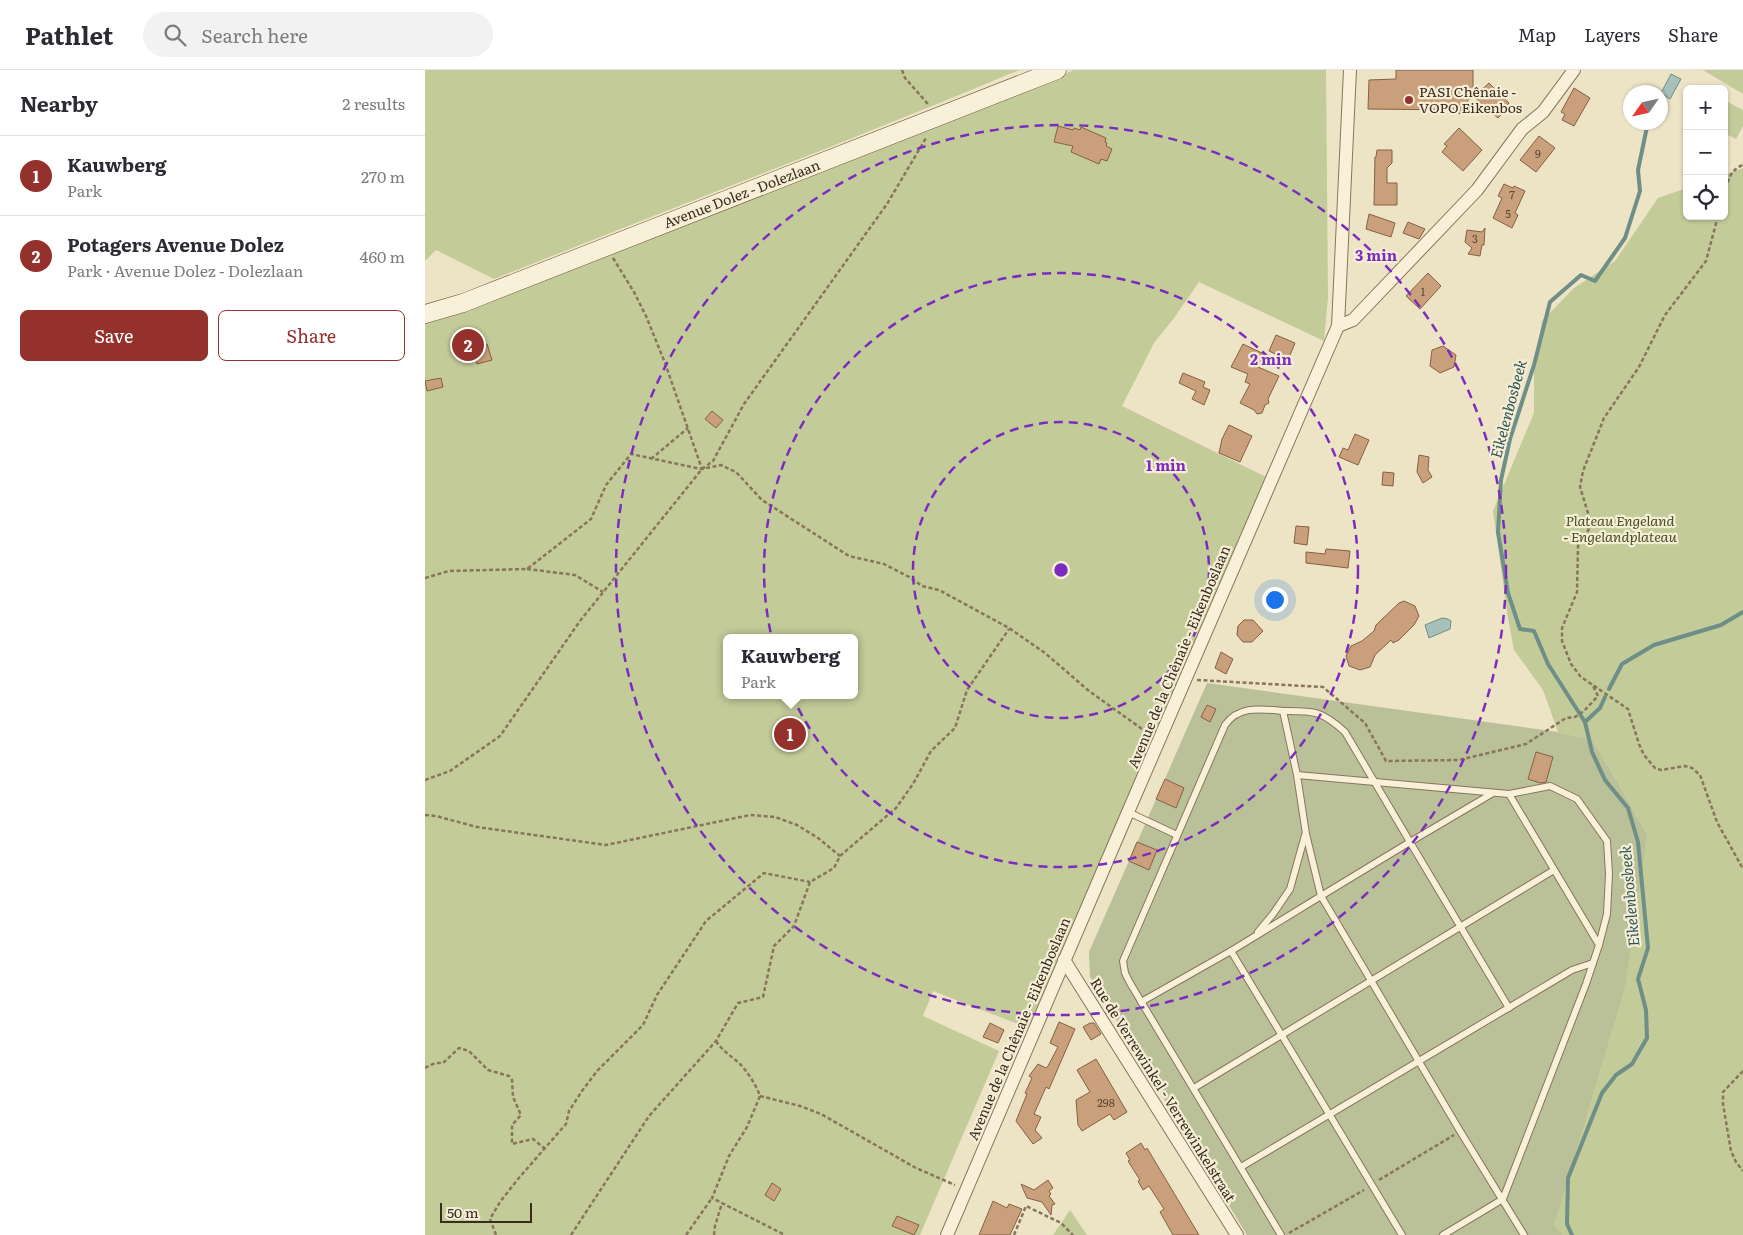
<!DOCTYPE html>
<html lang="en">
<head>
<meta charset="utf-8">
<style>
	body { margin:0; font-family:Literata,serif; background:#f2f2f3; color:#2b2b33 }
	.controls { position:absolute; right:15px; top:15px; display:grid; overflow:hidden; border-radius:8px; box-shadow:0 1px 4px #0004 }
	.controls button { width:45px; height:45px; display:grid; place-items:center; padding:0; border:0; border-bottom:1px solid #e1e1e2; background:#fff; color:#2b2b33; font:25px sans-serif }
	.compass { position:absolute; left:1198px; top:15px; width:45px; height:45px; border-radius:50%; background:#fff; box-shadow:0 1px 4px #0004; rotate:236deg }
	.scale { position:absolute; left:15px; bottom:12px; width:92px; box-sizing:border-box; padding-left:5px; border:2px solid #382c1f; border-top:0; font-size:14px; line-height:18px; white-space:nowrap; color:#382c1f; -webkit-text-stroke:4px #f5edd5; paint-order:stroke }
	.you { position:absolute; left:849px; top:529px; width:18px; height:18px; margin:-12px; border:4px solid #fff; border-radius:50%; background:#1a73e8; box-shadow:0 0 0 8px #1a73e833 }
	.badge { display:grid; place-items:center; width:32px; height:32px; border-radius:50%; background:#95312d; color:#fff; font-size:16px; font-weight:700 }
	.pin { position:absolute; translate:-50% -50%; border:2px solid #fff; box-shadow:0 1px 5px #0006 }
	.popup { position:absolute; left:298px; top:564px; width:135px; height:65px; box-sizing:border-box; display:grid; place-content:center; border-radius:8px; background:#fff; filter:drop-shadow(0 1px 4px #0005); font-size:16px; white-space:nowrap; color:#7c7c81 }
	.popup b { font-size:19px; color:#2b2b33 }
	.popup::after { content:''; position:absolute; left:50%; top:100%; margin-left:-10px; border:10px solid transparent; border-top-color:#fff }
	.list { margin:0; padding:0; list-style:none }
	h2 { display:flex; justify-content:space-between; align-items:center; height:65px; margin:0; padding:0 20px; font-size:21px }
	h2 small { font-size:16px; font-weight:400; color:#7c7c81 }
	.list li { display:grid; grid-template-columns:32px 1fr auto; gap:15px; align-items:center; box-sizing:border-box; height:80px; padding:0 20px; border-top:1px solid #e1e1e2 }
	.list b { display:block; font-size:19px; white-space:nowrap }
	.list p { margin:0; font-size:16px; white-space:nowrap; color:#7c7c81 }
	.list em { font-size:16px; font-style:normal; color:#7c7c81 }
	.actions { display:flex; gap:10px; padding:15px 20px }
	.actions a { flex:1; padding:11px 0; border:1px solid #95312d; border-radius:8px; text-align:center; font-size:18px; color:#95312d }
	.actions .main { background:#95312d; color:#fff }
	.icon { flex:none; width:28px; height:28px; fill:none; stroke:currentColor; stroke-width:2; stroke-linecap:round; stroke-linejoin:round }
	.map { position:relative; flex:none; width:1318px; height:1165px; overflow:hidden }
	header { display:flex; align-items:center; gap:30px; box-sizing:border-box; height:70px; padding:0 25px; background:#fff; border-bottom:1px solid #e1e1e2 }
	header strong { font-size:24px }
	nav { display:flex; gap:28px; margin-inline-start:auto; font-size:18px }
	.search { width:350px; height:45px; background:#f2f2f3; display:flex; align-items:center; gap:12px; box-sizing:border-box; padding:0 18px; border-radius:28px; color:#7c7c81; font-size:19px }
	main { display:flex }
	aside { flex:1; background:#fff }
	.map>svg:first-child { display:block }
	.green { fill:#c3cb99; fill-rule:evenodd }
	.cemetery { fill:#bac098 }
	.water { fill:#a7c1ba; stroke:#6e8f88 }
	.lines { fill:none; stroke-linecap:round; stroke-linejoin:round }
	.stream { stroke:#6e8f88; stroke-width:4 }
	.building { fill:#caa07c; stroke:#866042 }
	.lane-casing { stroke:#88755c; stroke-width:8 }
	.street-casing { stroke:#88755c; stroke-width:14 }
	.secondary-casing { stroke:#69563f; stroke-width:19 }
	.path { stroke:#88755c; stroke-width:2.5; stroke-dasharray:4 2.5; stroke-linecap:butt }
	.lane { stroke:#f8f0d8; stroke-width:6 }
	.street { stroke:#f8f0d8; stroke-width:12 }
	.secondary { stroke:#f8f0d8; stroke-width:18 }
	.ring { fill:none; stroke:#7b2cbf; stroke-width:2.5; stroke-dasharray:9 6 }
	.poi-dot { fill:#95312d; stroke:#f5edd5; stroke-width:2 }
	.labels { text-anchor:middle; stroke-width:4.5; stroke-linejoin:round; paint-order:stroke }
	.number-label { font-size:11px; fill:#5c4936 }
	.poi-label { font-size:14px; fill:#382c1f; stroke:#f5edd5; text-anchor:start }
	.street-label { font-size:14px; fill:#382c1f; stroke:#f5edd5 }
	.park-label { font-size:14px; font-style:italic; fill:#465426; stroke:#f5edd5 }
	.water-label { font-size:15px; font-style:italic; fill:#2f5757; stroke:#f5edd5 }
	.centre { fill:#7b2cbf; stroke:#f5edd5; stroke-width:2.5 }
	.ring-label { font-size:15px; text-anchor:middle; font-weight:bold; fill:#7b2cbf; stroke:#f5edd5; stroke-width:4.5; stroke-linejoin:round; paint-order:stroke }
</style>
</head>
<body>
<header>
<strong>Pathlet</strong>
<div class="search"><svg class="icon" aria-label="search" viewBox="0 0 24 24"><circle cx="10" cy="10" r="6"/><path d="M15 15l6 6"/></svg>Search here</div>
<nav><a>Map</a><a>Layers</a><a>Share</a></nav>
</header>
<main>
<aside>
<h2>Nearby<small>2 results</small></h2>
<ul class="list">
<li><span class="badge">1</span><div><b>Kauwberg</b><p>Park</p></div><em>270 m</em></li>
<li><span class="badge">2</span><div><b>Potagers Avenue Dolez</b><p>Park · Avenue Dolez - Dolezlaan</p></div><em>460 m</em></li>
</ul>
<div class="actions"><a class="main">Save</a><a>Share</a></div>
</aside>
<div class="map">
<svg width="1318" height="1165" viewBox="0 0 1318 1165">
	<rect width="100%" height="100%" fill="#ede3c5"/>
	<g class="green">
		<path d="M0 0H594C420 73 244 139 69 209L11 180 0 191Z"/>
		<path d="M649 0H901L903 227 899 271 774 212 749 248 729 273 697 336 841 407 603 958 508 921 498 946 574 981 495 1165H0V250ZM301 568H429V625H301Z"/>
		<polygon points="1278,0 1318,0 1318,24"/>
		<polygon points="1299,30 1318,40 1318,56 1311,69 1299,63"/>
		<polygon points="1318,98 1318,1165 1123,1165 1222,765 1192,711 1167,670 1133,662 1118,620 1089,580 1083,548 1068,441 1109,343 1109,297 1117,251 1149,218 1190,191 1233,128 1262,118 1262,146 1299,146 1299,105"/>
		<polygon points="645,1140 662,1165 628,1165"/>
	</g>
	<polygon class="cemetery" points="782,613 1133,662 1167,670 1192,711 1222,765 1200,917 1129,1155 1137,1165 822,1165 665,907 664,882"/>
	<g class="water">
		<polygon points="1246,4 1256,9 1245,29 1236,23"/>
		<polygon points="1017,548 1023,549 1026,551 1025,559 1004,568 1000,555"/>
	</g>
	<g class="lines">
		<g class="stream">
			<polyline points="1184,619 1197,594 1229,575 1296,555 1318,542"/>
			<polyline points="1160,652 1175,638 1180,627"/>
			<polyline points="1147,1165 1142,1154 1143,1108 1177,1023 1191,1005 1207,994 1222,968 1221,940 1213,909 1223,878 1213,772 1203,738 1180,710 1167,682 1160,652 1123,594 1109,561 1095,559 1083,523 1073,462 1076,410 1085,369 1109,295 1125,232 1156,205 1170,211 1200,168 1215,121 1213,100 1223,52"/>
		</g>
	</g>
	<g class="building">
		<polygon points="971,0 1048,0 1048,22 1035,44 1029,40 943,39 944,10 971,9"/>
		<polygon points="1064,13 1084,33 1078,40 1080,41 1073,48 1049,27"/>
		<polygon points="1149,18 1165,28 1149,56 1137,50 1140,44 1136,42"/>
		<polygon points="633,56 648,60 649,58 655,60 656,57 681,68 680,72 682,73 681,76 687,79 682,91 676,89 674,94 646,82 648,76 629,72"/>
		<polygon points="1034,58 1057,80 1038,101 1017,82 1022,76 1019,74"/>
		<polygon points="1114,66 1130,78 1111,102 1095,90"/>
		<polygon points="952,80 967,80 967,93 962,98 962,113 972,113 972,135 949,135 950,87 951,87"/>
		<polygon points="1079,114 1088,118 1089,116 1100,121 1090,143 1093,145 1087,158 1068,148 1077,128 1073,126"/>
		<polygon points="944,144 970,153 966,167 941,159"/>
		<polygon points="983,152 1000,159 994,169 978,163"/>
		<polygon points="1060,158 1059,175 1057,175 1055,186 1043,184 1047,178 1040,172 1042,160 1057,162"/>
		<polygon points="1003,203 1016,216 995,239 981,226"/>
		<polygon points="851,265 870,273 863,290 844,281"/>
		<polygon points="62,274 67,290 52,294 47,278"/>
		<polygon points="818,274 839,284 833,297 854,306 843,329 844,333 840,335 837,343 832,344 829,340 815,333 825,314 820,312 823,304 806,297"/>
		<polygon points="1018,276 1031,285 1029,297 1015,303 1005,296 1007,280"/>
		<polygon points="758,303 780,312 778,317 785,320 779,335 767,329 771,321 754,313"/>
		<polygon points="16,308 18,317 2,321 0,311"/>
		<polygon points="287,341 298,350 291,358 280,349"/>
		<polygon points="804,355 827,366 815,392 794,383 797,369"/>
		<polygon points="930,364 944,370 933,395 914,387 918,378 923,380"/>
		<polygon points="994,385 1004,387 1003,400 1007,407 998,413 992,402"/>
		<polygon points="958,402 969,403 968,416 957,415"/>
		<polygon points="871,456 884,457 882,475 869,473"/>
		<polygon points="901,479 925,481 923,498 881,493 881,482 900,484"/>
		<polygon points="979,531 990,536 994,546 989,555 974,570 968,573 966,570 950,585 945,597 935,600 924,596 921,586 926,576 937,571 949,561 951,555 974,533"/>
		<polygon points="819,550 828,550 838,561 827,572 818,572 812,565 813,556"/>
		<polygon points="796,582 808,589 801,604 790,598"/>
		<polygon points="782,635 791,639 785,652 776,647"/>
		<polygon points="1111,682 1128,687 1121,712 1115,713 1103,709"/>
		<polygon points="740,709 759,718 751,738 731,729"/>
		<polygon points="712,772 732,780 724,800 704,791"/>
		<polygon points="634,952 650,959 624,1019 621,1017 609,1044 616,1047 610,1060 617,1068 608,1074 591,1051 602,1024 600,1023 607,1008 604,1006 613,994 621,998 623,996 633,977 625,973"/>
		<polygon points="565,953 579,960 573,973 558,967"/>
		<polygon points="665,953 669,953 676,964 666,970 658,957"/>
		<polygon points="671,989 702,1042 689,1050 685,1044 657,1061 653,1055 651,1030 665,1022 652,1000"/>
		<polygon points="716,1073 720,1080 722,1078 774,1165 748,1165 735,1142 739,1139 724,1116 718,1120 713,1111 715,1110 703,1091 705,1090 701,1083"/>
		<polygon points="623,1110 628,1118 624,1121 626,1124 624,1126 630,1134 627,1135 626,1145 617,1132 602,1128 596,1114 609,1120"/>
		<polygon points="347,1113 356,1119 349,1131 340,1125"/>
		<polygon points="568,1131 582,1138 584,1134 597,1139 585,1165 554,1165"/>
		<polygon points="472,1146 494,1155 489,1165 467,1156"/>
	</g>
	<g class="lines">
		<defs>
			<g id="lane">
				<path d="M858 641C889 641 896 640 920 662L985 772 896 826 1035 1061 1099 1165"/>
				<polyline points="872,705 1084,724 1174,875 1161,914 1078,1129 1018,1165"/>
				<polyline points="1068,723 985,772 1084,938"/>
				<polyline points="1084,724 1125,716 1152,729 1182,771 1184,804 1182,844 1174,875"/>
				<polyline points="703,742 752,765"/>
				<polyline points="833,862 848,844 865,819 880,765"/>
				<polyline points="716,932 806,881"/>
				<polyline points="769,1018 1129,800"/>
				<polyline points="816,1097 1147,900 1168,893"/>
				<path d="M856 1165 705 913 700 903 698 891 800 655C814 635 836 639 858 641L872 705 881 764 896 826 806 881 977 1165"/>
			</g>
			<g id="street">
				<polyline points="913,256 928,250 1052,120 1097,59 1118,42 1149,0"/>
				<polyline points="639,890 812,1165"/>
				<polyline points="522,1165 703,742 913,256 925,0"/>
			</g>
			<polyline id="secondary" points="0,244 38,233 632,0"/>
		</defs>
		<use href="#lane" class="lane-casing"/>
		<use href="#street" class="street-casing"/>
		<use href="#secondary" class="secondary-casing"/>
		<g class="path">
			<polyline points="477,0 480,8 503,34"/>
			<path d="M1299 125C1303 112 1304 100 1318 95"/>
			<polyline points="1293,146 1281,191 1240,245 1214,297 1179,348 1158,401 1155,417 1166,453 1161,466 1153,476 1152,522 1137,558 1137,571 1146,594 1156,607 1203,639 1214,674 1219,685 1230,698 1236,700 1260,696 1267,698 1275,705 1292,752 1318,799"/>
			<polyline points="188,188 209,222 221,246 240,293 277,399 296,395 311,402 337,430 424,486 459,494 486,508 497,516 514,520 584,558 620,583 664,621 724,664"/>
			<polyline points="226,389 263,358"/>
			<polyline points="102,499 150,505 178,522"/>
			<polyline points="0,508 24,501 102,499 166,449 181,415 206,384 276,399"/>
			<polyline points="772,610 898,617 940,653 961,691 1034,690 1101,674 1141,648 1150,647 1159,641 1173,626 1167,614"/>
			<polyline points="0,710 25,701 75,666 155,551 277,399 288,391 319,334 462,134 501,68"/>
			<polyline points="0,745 11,746 52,757 181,775 325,745 350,747 372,755 393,768 415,786"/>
			<path d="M291 971C298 982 308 987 316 995 324 1004 331 1015 335 1026L322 1057 304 1086 287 1128 360 1165"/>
			<polyline points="0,998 10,993 18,993 34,978 44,981 63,1000 84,1006 87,1010 88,1027 96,1045 87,1055 87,1074 108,1069 119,1078"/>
			<polyline points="1318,1001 1298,1022 1298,1034 1306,1081 1311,1092 1318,1101"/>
			<polyline points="335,1026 375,1036 396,1044 491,1098 530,1115"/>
			<polyline points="954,1110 1029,1065"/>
			<polyline points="864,1163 939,1120"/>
			<polyline points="71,1165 65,1149 75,1132 93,1109 141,1054 144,1041 157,1021 172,1001 218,955 232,925 281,851 339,803 385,812"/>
			<polyline points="146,1165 224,1046 291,971 313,933 338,927 349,876 369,856 385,812 409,798 415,786 471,738 488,714 506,681 530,658 542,620 584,559"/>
			<polyline points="261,1165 287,1128"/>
			<polyline points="289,1165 290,1156 297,1133"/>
			<polyline points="589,1165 601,1136 636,1153 648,1165"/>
		</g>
		<use href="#lane" class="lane"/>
		<use href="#street" class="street"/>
		<use href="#secondary" class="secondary"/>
	</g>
	<g class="ring">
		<circle cx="636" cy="500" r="148"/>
		<circle cx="636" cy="500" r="297"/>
		<circle cx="636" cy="500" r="445"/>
	</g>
	<circle class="poi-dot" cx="984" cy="30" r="5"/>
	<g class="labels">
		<g class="number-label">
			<text x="1113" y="88">9</text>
			<text x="1087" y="129">7</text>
			<text x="1083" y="148">5</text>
			<text x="1050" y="173">3</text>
			<text x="998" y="226">1</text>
			<text x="681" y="1037">298</text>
		</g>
		<g class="poi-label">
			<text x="994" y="27">PASI Chênaie -<tspan x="994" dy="16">VOPO Eikenbos</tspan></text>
		</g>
		<g class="street-label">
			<text transform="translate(317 124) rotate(-21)" y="5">Avenue Dolez - Dolezlaan</text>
			<text transform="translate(754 587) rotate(-67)" y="5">Avenue de la Chênaie - Eikenboslaan</text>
			<text transform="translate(594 959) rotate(-67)" y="5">Avenue de la Chênaie - Eikenboslaan</text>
			<text transform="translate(738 1020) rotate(58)" y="5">Rue de Verrewinkel - Verrewinkelstraat</text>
		</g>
		<g class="park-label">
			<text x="1195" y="456">Plateau Engeland<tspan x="1195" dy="16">- Engelandplateau</tspan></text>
		</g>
		<g class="water-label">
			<text transform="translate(1084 339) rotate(-75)" y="5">Eikelenbosbeek</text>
			<text transform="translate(1205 826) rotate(-95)" y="5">Eikelenbosbeek</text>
		</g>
	</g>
	<circle cx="636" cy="500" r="8" class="centre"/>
	<g class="ring-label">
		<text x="951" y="191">3 min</text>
		<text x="846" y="295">2 min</text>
		<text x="741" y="401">1 min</text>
	</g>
</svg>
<div class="controls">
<button>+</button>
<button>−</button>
<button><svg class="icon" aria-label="locate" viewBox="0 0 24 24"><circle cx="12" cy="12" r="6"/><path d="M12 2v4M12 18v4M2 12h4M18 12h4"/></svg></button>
</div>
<svg class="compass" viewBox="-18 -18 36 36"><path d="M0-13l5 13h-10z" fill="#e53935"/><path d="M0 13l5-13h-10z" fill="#7c7c81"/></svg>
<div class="scale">50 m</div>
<div class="you"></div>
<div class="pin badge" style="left:365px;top:664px">1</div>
<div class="popup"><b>Kauwberg</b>Park</div>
<div class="pin badge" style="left:43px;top:275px">2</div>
</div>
</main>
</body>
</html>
